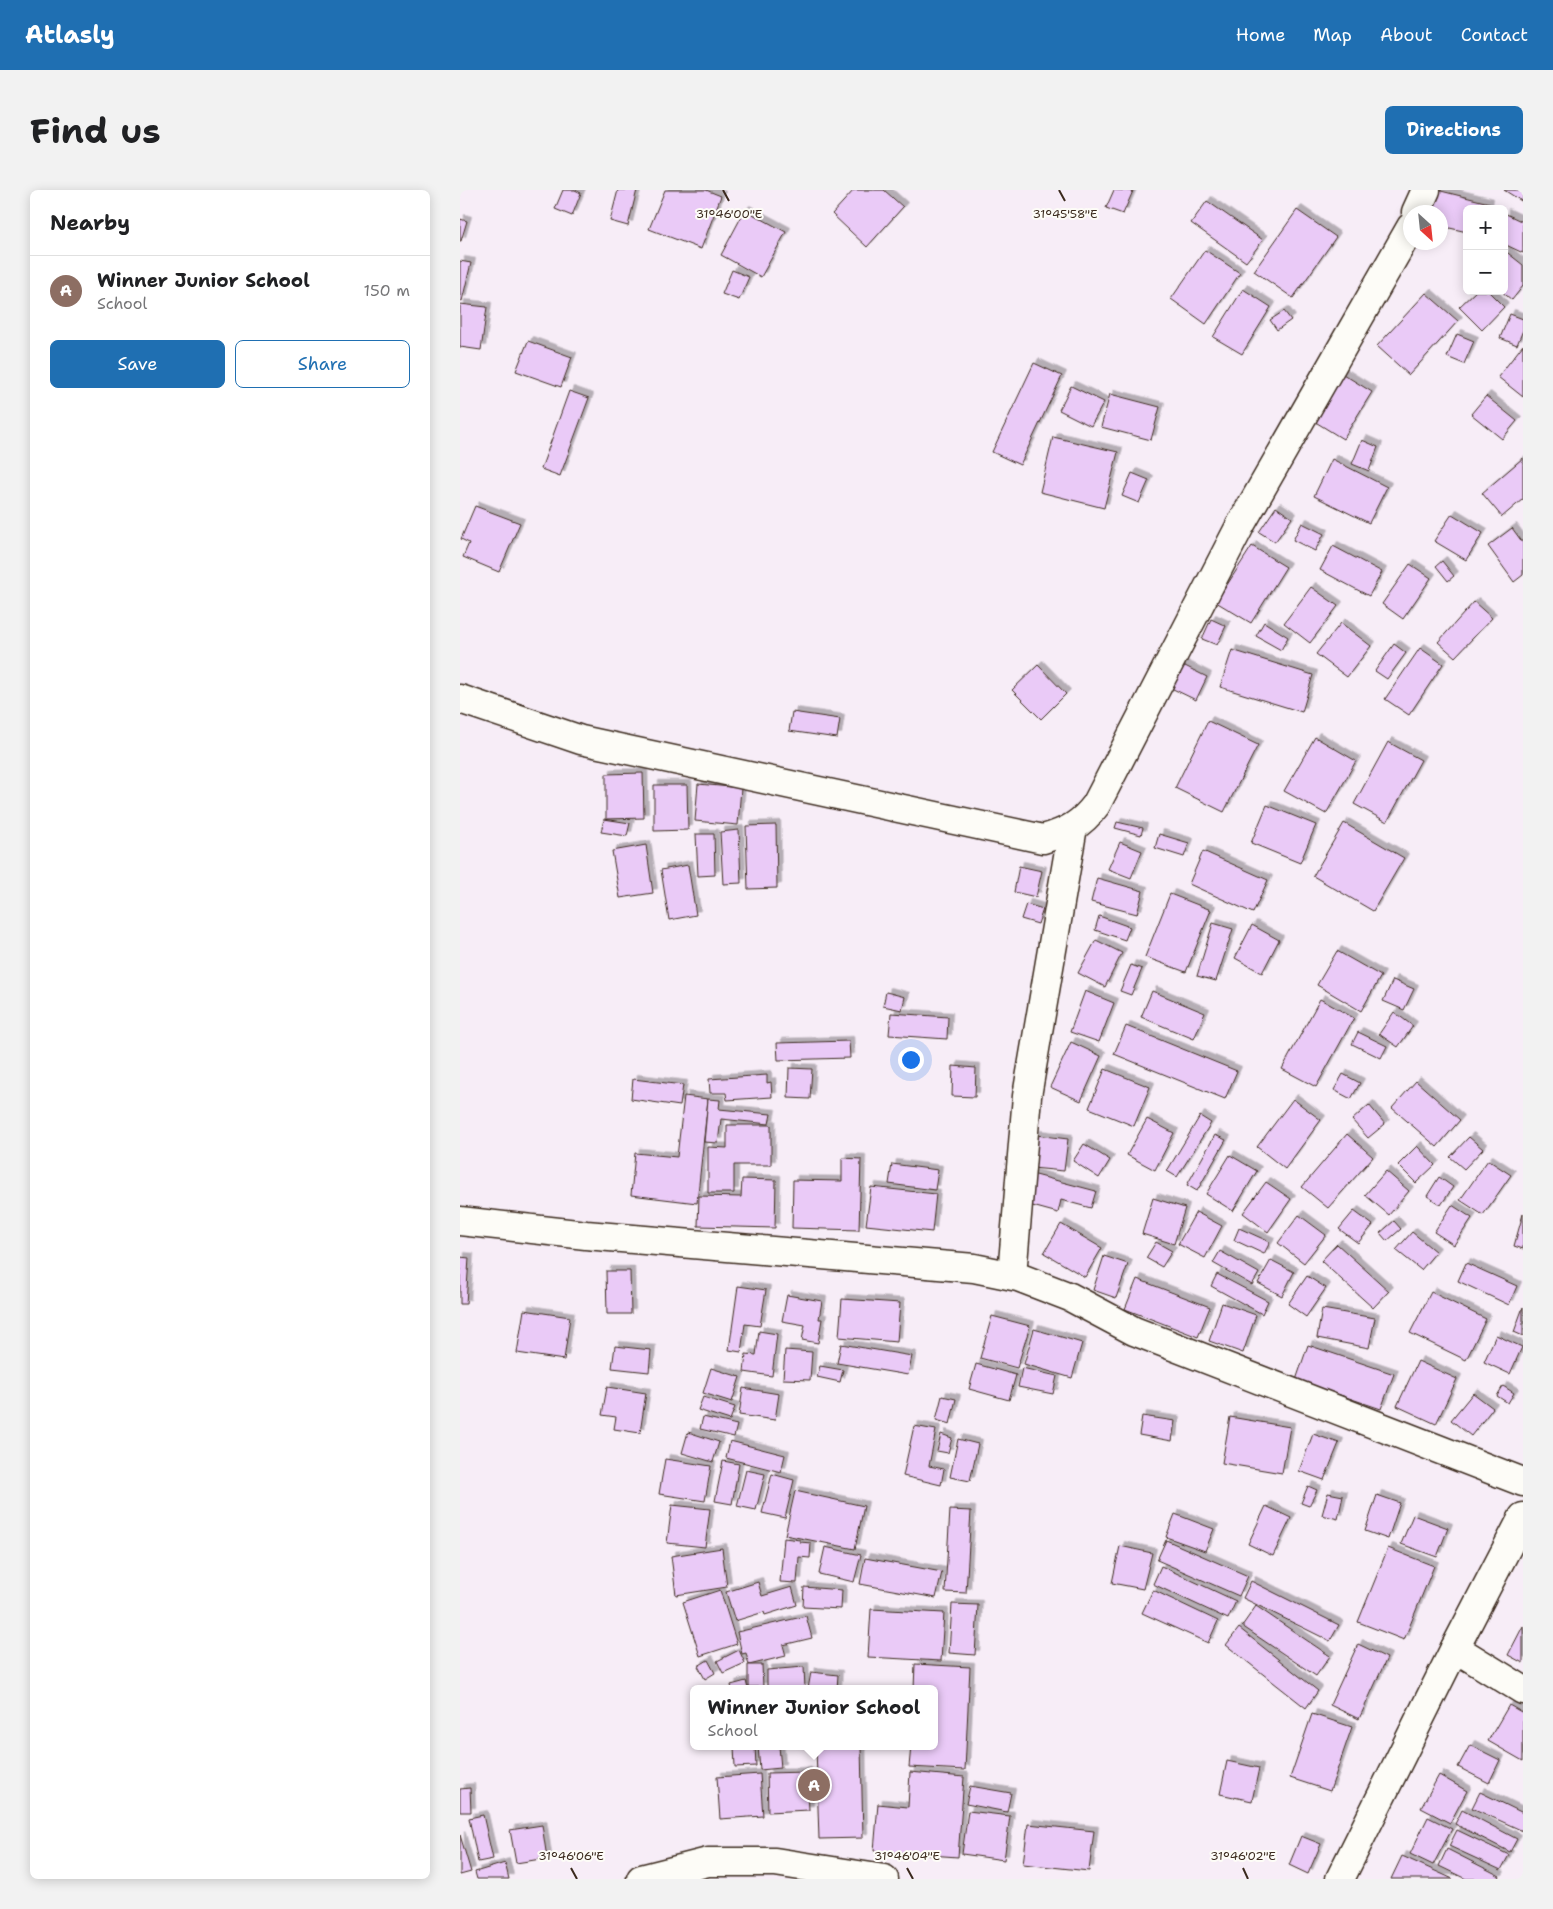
<!DOCTYPE html>
<html lang="en">
<head>
<meta charset="utf-8">
<style>
	body { margin:0; font-family:"Shantell Sans",sans-serif; background:#f2f2f2; color:#202124 }
	.controls { position:absolute; right:15px; top:15px; display:grid; overflow:hidden; border-radius:8px; box-shadow:0 2px 12px #0003 }
	.controls button { width:45px; height:45px; display:grid; place-items:center; padding:0; border:0; border-bottom:1px solid #e0e0e0; background:#fff; color:#202124; font:25px sans-serif }
	.compass { position:absolute; left:943px; top:15px; width:45px; height:45px; border-radius:50%; background:#fff; box-shadow:0 2px 12px #0003; rotate:153deg }
	.you { position:absolute; left:450px; top:869px; width:18px; height:18px; margin:-12px; border:4px solid #fff; border-radius:50%; background:#1a73e8; box-shadow:0 0 0 8px #1a73e833 }
	.badge { display:grid; place-items:center; width:32px; height:32px; border-radius:50%; background:#1f6fb2; color:#fff; font-size:16px; font-weight:700 }
	.pin { position:absolute; translate:-50% -50%; border:2px solid #fff; box-shadow:0 1px 5px #0006 }
	.popup { position:absolute; left:230px; top:1495px; width:248px; height:65px; box-sizing:border-box; display:grid; place-content:center; border-radius:8px; background:#fff; filter:drop-shadow(0 1px 4px #0005); font-size:16px; white-space:nowrap; color:#757577 }
	.popup b { font-size:19px; color:#202124 }
	.popup::after { content:''; position:absolute; left:50%; top:100%; margin-left:-10px; border:10px solid transparent; border-top-color:#fff }
	.list { margin:0; padding:0; list-style:none }
	h2 { display:flex; justify-content:space-between; align-items:center; height:65px; margin:0; padding:0 20px; font-size:21px }
	h2 small { font-size:16px; font-weight:400; color:#757577 }
	.list li { display:grid; grid-template-columns:32px 1fr auto; gap:15px; align-items:center; box-sizing:border-box; height:70px; padding:0 20px; border-top:1px solid #e0e0e0 }
	.list b { display:block; font-size:19px; white-space:nowrap }
	.list p { margin:0; font-size:16px; white-space:nowrap; color:#757577 }
	.list em { font-size:16px; font-style:normal; color:#757577 }
	.actions { display:flex; gap:10px; padding:15px 20px }
	.actions a { flex:1; padding:11px 0; border:1px solid #1f6fb2; border-radius:8px; text-align:center; font-size:18px; color:#1f6fb2 }
	.actions .main { background:#1f6fb2; color:#fff }
	.map { position:relative; flex:none; width:1063px; height:1689px; overflow:hidden; border-radius:8px }
	header { display:flex; align-items:center; gap:30px; box-sizing:border-box; height:70px; padding:0 25px; background:#1f6fb2; color:#fff }
	header strong { font-size:24px }
	nav { display:flex; gap:28px; margin-inline-start:auto; font-size:18px }
	.intro { display:flex; align-items:center; justify-content:space-between; box-sizing:border-box; height:120px; padding:0 30px }
	h1 { margin:0; font-size:35px }
	.button { padding:12px 22px; border-radius:8px; background:#1f6fb2; color:#fff; font-size:18px; font-weight:700 }
	main { display:flex; gap:30px; padding:0 30px }
	aside { flex:1; background:#fff; border-radius:8px; box-shadow:0 2px 12px #0003 }
	.map>svg:first-child { display:block }
	.building { fill:#eacaf7; stroke:#3b2a1e; filter:url(#shadow) }
	.lines { fill:none; stroke-linecap:round; stroke-linejoin:round }
	.minor-casing { stroke:#3b2a1e; stroke-width:31 }
	.minor { stroke:#fdfcf7; stroke-width:28 }
	.ticks { fill:none; stroke:#3b2a1e; stroke-width:2 }
	.ticks-label { font-size:12px; text-anchor:middle; fill:#3b2a1e; stroke:#fdfcf7; stroke-width:4; stroke-linejoin:round; paint-order:stroke }
</style>
</head>
<body>
<header>
<strong>Atlasly</strong>
<nav><a>Home</a><a>Map</a><a>About</a><a>Contact</a></nav>
</header>
<div class="intro"><h1>Find us</h1><a class="button">Directions</a></div>
<main>
<aside>
<h2>Nearby<small></small></h2>
<ul class="list">
<li><span class="badge" style="background:#8d6e63">A</span><div><b>Winner Junior School</b><p>School</p></div><em>150 m</em></li>
</ul>
<div class="actions"><a class="main">Save</a><a>Share</a></div>
</aside>
<div class="map">
<svg width="1063" height="1689" viewBox="0 0 1063 1689">
	<defs>
		<filter id="shadow"><feDropShadow dx="4.5" dy="-4.5" stdDeviation="0" flood-color="#0004"/></filter>
	</defs>
	<rect width="100%" height="100%" fill="#f7edf7"/>
	<filter id="ink" filterUnits="userSpaceOnUse"><feTurbulence type="fractalNoise" baseFrequency=".02" numOctaves="2"/><feDisplacementMap in="SourceGraphic" scale="10" xChannelSelector="R" yChannelSelector="G"/><feConvolveMatrix kernelMatrix="1 2 1 2 8 2 1 2 1" color-interpolation-filters="sRGB"/></filter>
	<g filter="url(#ink)">
		<g class="building">
			<polygon points="103,0 115,0 121,3 112,26 95,19"/>
			<polygon points="158,0 177,0 168,36 150,31"/>
			<polygon points="205,0 246,0 261,6 241,59 189,39"/>
			<polygon points="394,0 424,0 443,17 407,57 372,24"/>
			<polygon points="654,0 673,1 663,24 646,18"/>
			<polygon points="977,0 1029,13 1028,19 1007,19 1007,42 981,36 981,22 971,22"/>
			<polygon points="1044,0 1063,0 1063,12"/>
			<polygon points="747,11 803,50 786,72 731,33"/>
			<polygon points="285,20 326,42 301,87 261,65"/>
			<polygon points="837,20 876,47 833,108 794,81"/>
			<polygon points="1044,23 1063,32 1063,63 1044,54"/>
			<polygon points="0,29 7,31 1,51 0,51"/>
			<polygon points="745,60 780,83 746,134 711,109"/>
			<polygon points="1044,60 1063,75 1063,96 1052,110 1041,101 1044,101"/>
			<polygon points="0,71 11,73 2,111 0,110"/>
			<polygon points="272,80 289,87 279,110 262,104"/>
			<polygon points="783,99 811,117 782,164 753,147"/>
			<polygon points="1016,101 1028,101 1044,117 1022,140 999,117"/>
			<polygon points="966,103 998,131 949,185 917,156"/>
			<polygon points="0,114 27,117 21,160 0,157"/>
			<polygon points="824,121 831,130 817,140 810,130"/>
			<polygon points="1050,124 1063,129 1063,140 1057,155 1040,148"/>
			<polygon points="997,144 1014,151 1004,174 987,167"/>
			<polygon points="68,151 112,167 101,197 56,181"/>
			<polygon points="1063,155 1063,207 1038,187"/>
			<polygon points="574,173 602,186 560,275 532,262"/>
			<polygon points="878,181 912,202 883,249 849,228"/>
			<polygon points="611,196 644,212 631,236 599,220"/>
			<polygon points="109,201 129,208 100,286 81,279"/>
			<polygon points="650,204 700,217 691,250 641,237"/>
			<polygon points="1026,206 1057,231 1042,249 1011,224"/>
			<polygon points="593,247 658,262 644,318 580,302"/>
			<polygon points="902,250 918,257 909,281 892,274"/>
			<polygon points="1063,268 1063,309 1042,327 1022,303"/>
			<polygon points="872,269 927,297 909,333 854,306"/>
			<polygon points="672,283 689,290 679,313 662,306"/>
			<polygon points="15,316 60,333 39,382 3,367 9,353 1,349"/>
			<polygon points="816,317 832,328 815,352 799,342"/>
			<polygon points="992,324 1023,343 1006,370 974,351"/>
			<polygon points="842,333 864,344 855,361 833,350"/>
			<polygon points="1052,338 1063,353 1063,385 1054,392 1028,356"/>
			<polygon points="792,356 826,377 791,433 756,412"/>
			<polygon points="873,356 922,382 909,406 860,380"/>
			<polygon points="982,371 994,386 988,391 976,376"/>
			<polygon points="950,374 971,388 943,429 922,414"/>
			<polygon points="851,397 878,416 850,453 824,433"/>
			<polygon points="1014,412 1032,428 995,467 978,452"/>
			<polygon points="751,429 766,436 757,455 742,449"/>
			<polygon points="804,432 828,447 821,460 796,446"/>
			<polygon points="881,433 911,456 887,487 856,464"/>
			<polygon points="934,454 946,463 927,489 915,481"/>
			<polygon points="960,458 983,474 949,525 925,509"/>
			<polygon points="772,460 853,485 842,522 760,497"/>
			<polygon points="578,475 606,504 581,529 552,500"/>
			<polygon points="723,475 747,487 736,510 711,498"/>
			<polygon points="332,522 380,529 377,548 329,541"/>
			<polygon points="748,531 798,555 764,622 715,598"/>
			<polygon points="855,547 896,571 866,624 824,601"/>
			<polygon points="928,552 961,570 927,632 894,614"/>
			<polygon points="183,583 184,628 146,629 146,584"/>
			<polygon points="238,594 281,598 278,635 235,631"/>
			<polygon points="194,595 227,595 228,640 194,641"/>
			<polygon points="807,615 856,635 840,673 791,653"/>
			<polygon points="144,629 170,633 167,646 141,642"/>
			<polygon points="657,632 683,638 681,645 655,638"/>
			<polygon points="884,633 944,668 913,721 853,686"/>
			<polygon points="316,635 317,698 288,699 286,636"/>
			<polygon points="279,640 281,693 263,694 260,642"/>
			<polygon points="236,644 254,644 255,685 238,686"/>
			<polygon points="699,644 729,653 724,667 695,658"/>
			<polygon points="660,652 682,661 671,688 648,679"/>
			<polygon points="186,655 193,703 160,708 152,661"/>
			<polygon points="743,661 808,690 793,723 729,694"/>
			<polygon points="228,675 236,725 209,730 201,680"/>
			<polygon points="559,676 582,681 576,707 554,702"/>
			<polygon points="637,688 683,701 677,724 631,712"/>
			<polygon points="710,704 751,720 726,782 685,767"/>
			<polygon points="566,714 583,719 578,734 561,729"/>
			<polygon points="639,726 670,737 665,750 635,740"/>
			<polygon points="753,733 773,739 756,791 737,786"/>
			<polygon points="792,735 819,750 802,783 775,768"/>
			<polygon points="636,750 662,763 645,797 618,783"/>
			<polygon points="877,761 921,786 901,821 857,795"/>
			<polygon points="671,775 682,779 671,805 660,801"/>
			<polygon points="933,790 954,799 944,820 923,811"/>
			<polygon points="625,801 654,813 639,852 610,842"/>
			<polygon points="692,801 745,823 734,849 681,827"/>
			<polygon points="426,802 445,807 442,820 423,816"/>
			<polygon points="860,809 894,828 856,897 822,879"/>
			<polygon points="934,822 953,836 938,857 919,844"/>
			<polygon points="431,823 488,827 487,849 429,845"/>
			<polygon points="666,836 777,881 765,909 654,864"/>
			<polygon points="898,842 927,856 921,868 892,854"/>
			<polygon points="389,851 390,868 318,870 317,853"/>
			<polygon points="611,852 641,866 621,911 590,897"/>
			<polygon points="493,876 516,878 515,907 492,906"/>
			<polygon points="329,878 352,879 350,909 328,908"/>
			<polygon points="645,879 690,897 674,936 629,918"/>
			<polygon points="883,884 900,893 891,909 874,900"/>
			<polygon points="307,885 307,893 311,892 312,907 267,910 266,903 250,903 249,889"/>
			<polygon points="173,889 223,895 220,916 171,909"/>
			<polygon points="956,891 1000,930 977,957 932,918"/>
			<polygon points="224,906 248,909 237,1013 171,1005 175,963 217,967"/>
			<polygon points="248,909 260,910 259,919 311,924 309,934 261,929 258,953 244,952"/>
			<polygon points="833,909 861,930 825,979 797,957"/>
			<polygon points="909,915 925,934 908,948 892,930"/>
			<polygon points="740,926 751,933 717,987 707,981"/>
			<polygon points="687,929 714,943 695,980 667,965"/>
			<polygon points="267,935 311,935 311,975 274,975 274,1003 248,1003 248,957 267,958"/>
			<polygon points="887,944 913,967 868,1018 842,997"/>
			<polygon points="576,945 608,949 604,981 572,978"/>
			<polygon points="755,945 766,950 737,1001 727,995"/>
			<polygon points="1009,947 1023,959 1004,979 990,967"/>
			<polygon points="624,954 650,970 639,988 613,971"/>
			<polygon points="957,956 975,975 956,993 938,975"/>
			<polygon points="770,965 797,981 773,1021 746,1004"/>
			<polygon points="382,968 401,969 399,1040 332,1038 333,990 382,991"/>
			<polygon points="1028,970 1051,985 1023,1025 1000,1010"/>
			<polygon points="432,974 478,980 475,1000 429,994"/>
			<polygon points="926,981 949,1001 929,1025 905,1005"/>
			<polygon points="572,984 636,1001 631,1018 601,1010 598,1023 565,1014"/>
			<polygon points="979,987 993,997 981,1015 967,1006"/>
			<polygon points="282,989 316,990 315,1038 238,1036 239,1006 281,1007"/>
			<polygon points="806,992 831,1009 808,1042 783,1023"/>
			<polygon points="411,997 476,1004 472,1042 406,1035"/>
			<polygon points="693,1008 725,1018 714,1054 682,1044"/>
			<polygon points="992,1015 1012,1028 994,1055 974,1042"/>
			<polygon points="894,1021 913,1035 898,1053 879,1039"/>
			<polygon points="736,1022 762,1036 745,1068 718,1054"/>
			<polygon points="1063,1024 1063,1059 1054,1056"/>
			<polygon points="839,1025 866,1045 844,1073 818,1053"/>
			<polygon points="934,1031 941,1039 927,1051 920,1043"/>
			<polygon points="601,1034 642,1058 625,1087 584,1063"/>
			<polygon points="779,1038 810,1052 804,1064 774,1050"/>
			<polygon points="952,1042 976,1062 961,1080 936,1060"/>
			<polygon points="696,1052 712,1061 702,1077 686,1068"/>
			<polygon points="877,1054 929,1101 913,1118 861,1071"/>
			<polygon points="760,1061 799,1083 792,1095 753,1073"/>
			<polygon points="644,1066 668,1074 656,1108 633,1100"/>
			<polygon points="0,1067 9,1068 6,1114 0,1114"/>
			<polygon points="811,1070 834,1082 822,1106 798,1093"/>
			<polygon points="1006,1073 1057,1096 1049,1115 998,1091"/>
			<polygon points="146,1081 170,1081 171,1124 147,1124"/>
			<polygon points="757,1084 808,1111 802,1124 751,1096"/>
			<polygon points="847,1086 866,1098 846,1127 828,1114"/>
			<polygon points="677,1089 750,1117 738,1147 665,1119"/>
			<polygon points="278,1096 306,1100 300,1136 285,1134 281,1162 269,1160"/>
			<polygon points="971,1102 1026,1129 1006,1170 950,1143"/>
			<polygon points="327,1105 362,1111 359,1129 362,1129 358,1153 342,1150 345,1135 322,1131"/>
			<polygon points="382,1109 440,1113 437,1152 379,1147"/>
			<polygon points="762,1113 796,1125 783,1163 749,1151"/>
			<polygon points="1063,1117 1063,1146 1054,1142"/>
			<polygon points="862,1119 915,1128 909,1158 857,1148"/>
			<polygon points="64,1120 110,1127 104,1170 57,1163"/>
			<polygon points="532,1126 570,1136 557,1178 520,1168"/>
			<polygon points="574,1139 622,1153 612,1188 564,1174"/>
			<polygon points="299,1141 317,1144 312,1186 284,1182 286,1164 296,1165"/>
			<polygon points="1036,1145 1062,1157 1050,1184 1024,1172"/>
			<polygon points="381,1154 452,1166 448,1185 377,1173"/>
			<polygon points="848,1155 934,1184 921,1219 836,1190"/>
			<polygon points="155,1156 191,1160 189,1182 152,1178"/>
			<polygon points="325,1160 352,1162 350,1190 323,1189"/>
			<polygon points="958,1171 997,1189 976,1234 937,1216"/>
			<polygon points="516,1174 556,1185 549,1210 509,1199"/>
			<polygon points="360,1176 383,1180 380,1192 357,1187"/>
			<polygon points="251,1178 280,1187 272,1212 243,1203"/>
			<polygon points="562,1178 597,1186 593,1204 558,1197"/>
			<polygon points="1043,1196 1054,1203 1048,1213 1037,1206"/>
			<polygon points="147,1197 186,1203 180,1243 154,1239 156,1227 142,1225"/>
			<polygon points="283,1198 319,1204 315,1230 279,1225"/>
			<polygon points="1013,1203 1033,1218 1011,1246 991,1230"/>
			<polygon points="482,1206 496,1209 490,1234 476,1230"/>
			<polygon points="243,1207 275,1217 270,1230 238,1220"/>
			<polygon points="682,1226 715,1231 712,1251 679,1245"/>
			<polygon points="243,1227 277,1235 274,1247 240,1239"/>
			<polygon points="770,1227 830,1237 822,1283 762,1273"/>
			<polygon points="454,1236 476,1240 469,1276 484,1279 481,1295 443,1286"/>
			<polygon points="228,1242 259,1252 253,1272 222,1263"/>
			<polygon points="481,1244 492,1248 488,1263 477,1261"/>
			<polygon points="853,1244 879,1253 864,1290 839,1281"/>
			<polygon points="498,1249 518,1254 510,1291 490,1287"/>
			<polygon points="270,1251 325,1265 321,1282 266,1268"/>
			<polygon points="205,1269 251,1276 245,1311 199,1304"/>
			<polygon points="263,1271 279,1274 272,1314 255,1311"/>
			<polygon points="286,1280 305,1284 296,1320 277,1316"/>
			<polygon points="312,1284 334,1290 325,1328 302,1323"/>
			<polygon points="848,1296 857,1300 849,1316 841,1313"/>
			<polygon points="335,1301 404,1316 395,1359 325,1345"/>
			<polygon points="868,1303 883,1306 878,1329 862,1325"/>
			<polygon points="917,1305 940,1313 928,1349 905,1341"/>
			<polygon points="212,1315 250,1319 245,1357 207,1353"/>
			<polygon points="806,1316 831,1328 813,1366 788,1354"/>
			<polygon points="490,1320 511,1321 506,1403 485,1402"/>
			<polygon points="715,1324 754,1339 745,1361 706,1347"/>
			<polygon points="953,1325 988,1338 977,1367 941,1354"/>
			<polygon points="324,1348 340,1350 340,1352 351,1353 350,1368 339,1367 337,1393 320,1392"/>
			<polygon points="706,1350 788,1386 779,1406 697,1370"/>
			<polygon points="660,1356 692,1363 683,1399 652,1393"/>
			<polygon points="365,1357 401,1365 394,1392 359,1384"/>
			<polygon points="262,1358 267,1397 216,1405 211,1366"/>
			<polygon points="928,1358 974,1376 944,1450 898,1432"/>
			<polygon points="405,1368 482,1382 476,1408 400,1394"/>
			<polygon points="701,1376 776,1411 768,1429 693,1394"/>
			<polygon points="791,1391 879,1435 870,1451 783,1408"/>
			<polygon points="298,1392 302,1406 332,1397 337,1415 305,1425 304,1422 275,1431 266,1402"/>
			<polygon points="344,1397 382,1400 381,1419 343,1417"/>
			<polygon points="260,1400 277,1454 240,1466 223,1412"/>
			<polygon points="693,1400 758,1431 748,1453 682,1423"/>
			<polygon points="492,1414 518,1415 515,1465 489,1463"/>
			<polygon points="796,1416 870,1466 856,1486 782,1436"/>
			<polygon points="411,1419 484,1423 481,1471 408,1467"/>
			<polygon points="346,1426 352,1448 323,1455 326,1466 289,1475 286,1463 282,1464 277,1442"/>
			<polygon points="1063,1436 1063,1473 1048,1465"/>
			<polygon points="779,1438 858,1501 846,1518 766,1455"/>
			<polygon points="898,1454 927,1468 899,1529 870,1515"/>
			<polygon points="279,1460 285,1473 263,1483 257,1471"/>
			<polygon points="248,1470 255,1483 245,1489 238,1476"/>
			<polygon points="455,1474 510,1477 505,1580 449,1577 451,1556 474,1556 474,1499 454,1499"/>
			<polygon points="288,1475 302,1475 303,1497 288,1497"/>
			<polygon points="344,1477 345,1499 307,1499 307,1480"/>
			<polygon points="351,1482 378,1485 377,1499 348,1499"/>
			<polygon points="286,1491 288,1499 272,1499 271,1495"/>
			<polygon points="1049,1515 1063,1523 1063,1571 1028,1551"/>
			<polygon points="852,1524 892,1537 870,1601 830,1588"/>
			<polygon points="1010,1555 1040,1570 1029,1593 998,1577"/>
			<polygon points="274,1556 295,1556 296,1576 275,1577"/>
			<polygon points="298,1556 319,1556 321,1578 300,1580"/>
			<polygon points="356,1556 401,1556 403,1648 359,1649"/>
			<polygon points="767,1571 799,1578 792,1611 760,1604"/>
			<polygon points="347,1582 349,1620 308,1622 307,1583"/>
			<polygon points="450,1582 504,1587 498,1667 414,1661 418,1614 448,1617"/>
			<polygon points="300,1584 303,1626 260,1629 257,1587"/>
			<polygon points="979,1585 1007,1601 990,1633 961,1618"/>
			<polygon points="510,1596 551,1603 547,1622 506,1614"/>
			<polygon points="10,1598 11,1622 0,1622 0,1599"/>
			<polygon points="1020,1602 1063,1623 1063,1641 1012,1618"/>
			<polygon points="1002,1620 1057,1649 1050,1662 995,1634"/>
			<polygon points="508,1621 550,1626 544,1670 502,1664"/>
			<polygon points="23,1625 33,1669 18,1672 9,1628"/>
			<polygon points="968,1627 992,1639 973,1675 950,1664"/>
			<polygon points="568,1634 634,1641 629,1681 563,1674"/>
			<polygon points="82,1635 87,1668 56,1673 50,1640"/>
			<polygon points="997,1640 1049,1665 1041,1680 989,1656"/>
			<polygon points="0,1645 11,1682 0,1685"/>
			<polygon points="841,1646 861,1654 848,1684 829,1675"/>
			<polygon points="987,1659 1040,1686 1038,1689 1006,1689 979,1676"/>
			<polygon points="942,1666 993,1689 931,1689"/>
			<polygon points="45,1673 49,1689 17,1689 15,1682"/>
		</g>
		<g class="lines">
			<defs>
				<g id="minor">
					<polyline points="956,22 966,0"/>
					<path d="M0 509 121 550 583 649C607 642 621 635 636 615L781 334 951 37"/>
					<polyline points="0,1031 126,1045 514,1078 558,1087 610,1107 674,1141 1063,1292"/>
					<polyline points="552,1085 567,906 613,637"/>
					<polyline points="995,1458 1063,1500"/>
					<polyline points="181,1689 248,1672 315,1672 424,1689"/>
					<polyline points="880,1689 995,1458 1063,1327"/>
				</g>
			</defs>
			<use href="#minor" class="minor-casing"/>
			<use href="#minor" class="minor"/>
		</g>
	</g>
	<path class="ticks" d="M263 0 269 11M599 0 605 11M111 1678 117 1689M447 1678 453 1689M783 1678 788 1689"/>
	<g class="ticks-label">
		<text x="269" y="28">31°46'00"E</text>
		<text x="605" y="28">31°45'58"E</text>
		<text x="111" y="1670">31°46'06"E</text>
		<text x="447" y="1670">31°46'04"E</text>
		<text x="783" y="1670">31°46'02"E</text>
	</g>
</svg>
<div class="controls">
<button>+</button>
<button>−</button>
</div>
<svg class="compass" viewBox="-18 -18 36 36"><path d="M0-13l5 13h-10z" fill="#e53935"/><path d="M0 13l5-13h-10z" fill="#757577"/></svg>
<div class="you"></div>
<div class="pin badge" style="left:354px;top:1595px;background:#8d6e63">A</div>
<div class="popup"><b>Winner Junior School</b>School</div>
</div>
</main>
</body>
</html>
